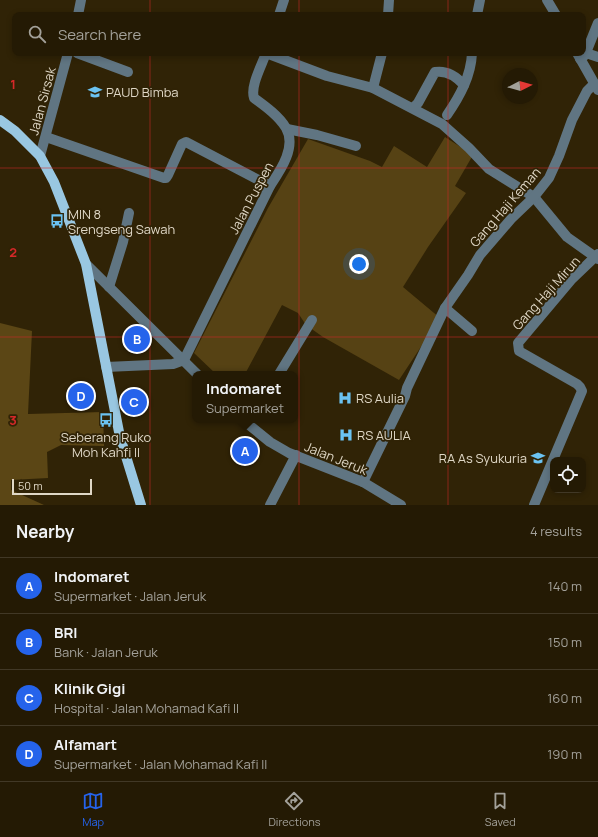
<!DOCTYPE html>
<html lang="en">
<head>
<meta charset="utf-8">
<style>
	body { margin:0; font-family:Manrope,sans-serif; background:#2c230e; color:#f1f3f6 }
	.controls { position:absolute; right:12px; bottom:12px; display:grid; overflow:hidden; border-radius:8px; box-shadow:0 2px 6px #0003 }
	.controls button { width:36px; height:36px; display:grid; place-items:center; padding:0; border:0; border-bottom:1px solid #413826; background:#241a04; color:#f1f3f6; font:20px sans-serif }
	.compass { position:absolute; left:502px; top:68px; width:36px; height:36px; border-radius:50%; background:#241a04; box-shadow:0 2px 6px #0003; rotate:84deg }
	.scale { position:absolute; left:12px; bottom:10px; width:80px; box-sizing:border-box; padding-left:4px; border:2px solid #dfd7c6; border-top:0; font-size:11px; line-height:14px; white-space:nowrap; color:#dfd7c6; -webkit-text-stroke:3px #302306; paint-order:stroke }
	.you { position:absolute; left:359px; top:264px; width:14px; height:14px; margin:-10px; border:3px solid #fff; border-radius:50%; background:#1a73e8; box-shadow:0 0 0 6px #1a73e833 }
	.badge { display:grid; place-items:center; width:26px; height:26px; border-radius:50%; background:#2563eb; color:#fff; font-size:13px; font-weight:700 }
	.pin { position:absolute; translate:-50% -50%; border:2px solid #fff; box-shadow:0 1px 4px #0006 }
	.popup { position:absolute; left:192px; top:371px; width:106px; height:52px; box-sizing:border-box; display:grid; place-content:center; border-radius:8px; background:#241a04; filter:drop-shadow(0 1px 3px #0005); font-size:13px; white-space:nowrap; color:#a3a19a }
	.popup b { font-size:15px; color:#f1f3f6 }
	.popup::after { content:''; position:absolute; left:50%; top:100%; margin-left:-8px; border:8px solid transparent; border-top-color:#241a04 }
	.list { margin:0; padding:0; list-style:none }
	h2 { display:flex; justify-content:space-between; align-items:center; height:52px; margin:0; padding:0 16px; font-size:17px }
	h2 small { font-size:13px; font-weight:400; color:#a3a19a }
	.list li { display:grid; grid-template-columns:26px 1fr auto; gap:12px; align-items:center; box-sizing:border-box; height:56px; padding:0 16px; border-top:1px solid #413826 }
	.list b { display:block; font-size:15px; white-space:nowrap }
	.list p { margin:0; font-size:13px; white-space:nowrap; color:#a3a19a }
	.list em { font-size:13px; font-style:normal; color:#a3a19a }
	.icon { flex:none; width:22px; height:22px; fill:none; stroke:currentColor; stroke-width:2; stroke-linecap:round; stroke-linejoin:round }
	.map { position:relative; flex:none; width:598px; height:505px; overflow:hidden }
	.search { position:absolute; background:#241a04; box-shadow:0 2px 6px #0003; left:12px; right:12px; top:12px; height:44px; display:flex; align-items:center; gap:10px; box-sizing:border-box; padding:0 14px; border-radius:8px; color:#a3a19a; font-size:15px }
	.sheet { height:276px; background:#241a04 }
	nav { display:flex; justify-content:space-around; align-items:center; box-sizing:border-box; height:56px; border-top:1px solid #413826; background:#241a04; font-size:11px; color:#a3a19a }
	nav a { display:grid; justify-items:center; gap:2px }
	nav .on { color:#2563eb }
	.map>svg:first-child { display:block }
	.green { fill:#564214 }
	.forest { fill:#5b4615 }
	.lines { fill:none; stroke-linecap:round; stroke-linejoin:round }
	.minor { stroke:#607582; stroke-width:10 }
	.major { stroke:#99c7e1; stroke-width:10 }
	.grid { fill:none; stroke:#d62828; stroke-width:1; stroke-opacity:0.55 }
	.labels { text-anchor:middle; stroke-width:3.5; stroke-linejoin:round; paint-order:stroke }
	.poi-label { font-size:13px; fill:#dfd7c6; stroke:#302306; text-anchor:start }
	.street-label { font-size:13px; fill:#dfd7c6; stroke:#302306 }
	.grid-label { font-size:13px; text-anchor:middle; font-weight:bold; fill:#d62828; stroke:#302306; stroke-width:3.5; stroke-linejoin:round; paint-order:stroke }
</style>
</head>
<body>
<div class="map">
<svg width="598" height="505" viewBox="0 0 598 505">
	<rect width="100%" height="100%" fill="#302306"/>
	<polygon class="green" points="445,137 473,155 455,186 466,193 428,247 403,287 440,318 399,380 323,337 306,325 298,313 282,305 245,374 216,374 194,353 268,208 308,139 370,161 382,167 394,146 427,167"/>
	<polygon class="forest" points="0,323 32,331 28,414 103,412 104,446 61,445 47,452 48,478 11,480 11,490 44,505 0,505"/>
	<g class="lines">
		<g class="minor">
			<polyline points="547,0 556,15"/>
			<polyline points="78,15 81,0"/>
			<polyline points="279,15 284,0"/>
			<polyline points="388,15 389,0"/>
			<polyline points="477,15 480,0"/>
			<polyline points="77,53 128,72"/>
			<polyline points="266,53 327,76 373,88 442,124 469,148 489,169 534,197 567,237 598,259"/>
			<polyline points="577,53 598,90"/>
			<polyline points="586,53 598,57"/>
			<polyline points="580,59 585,55 598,23"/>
			<polyline points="373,88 382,53"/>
			<path d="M413 108 418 103 435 72C447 70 456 76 464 85"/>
			<path d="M447 115C460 96 471 76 472 53"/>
			<polyline points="287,129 317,135 356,146"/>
			<polyline points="46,137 164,178 166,178 168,175 182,144 186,142 270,186"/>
			<polyline points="40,156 68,53"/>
			<polyline points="86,264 197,374"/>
			<polyline points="109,287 123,242 129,213"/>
			<polyline points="445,308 472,331"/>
			<path d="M106 367 173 364 184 360 270 186C280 171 297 147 286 128 279 116 265 106 254 98 250 86 262 65 266 53"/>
			<polyline points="279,374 312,320"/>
			<polyline points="243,420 270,442 289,453 363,482 401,505"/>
			<polyline points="363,482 405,396 407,388 445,308 468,275 480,255 511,219 534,197 549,178 559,156 572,120 587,91 594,84"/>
			<polyline points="270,505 296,455"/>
			<polyline points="534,505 582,391 580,387 577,384 519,351 518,343 571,280 598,254"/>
		</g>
		<polyline class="major" points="0,120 15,131 40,156 54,182 86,264 120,437 141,505"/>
	</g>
	<path class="grid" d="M150 0V15M299 0V15M448 0V15M150 53V505M299 53V505M448 53V505M0 168H598M0 337H598"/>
	<defs>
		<symbol id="school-bare" viewBox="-9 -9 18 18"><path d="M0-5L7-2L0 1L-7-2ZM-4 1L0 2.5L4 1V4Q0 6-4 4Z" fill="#6bc3f2" stroke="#302306" stroke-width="2.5" paint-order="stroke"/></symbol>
		<symbol id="bus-bare" viewBox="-9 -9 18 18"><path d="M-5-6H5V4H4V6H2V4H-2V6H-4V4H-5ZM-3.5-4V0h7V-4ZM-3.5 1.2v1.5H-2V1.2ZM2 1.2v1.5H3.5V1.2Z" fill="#6bc3f2" stroke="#302306" stroke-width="2.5" paint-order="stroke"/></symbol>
		<symbol id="hospital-bare" viewBox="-9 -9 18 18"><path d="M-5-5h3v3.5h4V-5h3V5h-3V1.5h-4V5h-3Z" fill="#6bc3f2" stroke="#302306" stroke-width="2.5" paint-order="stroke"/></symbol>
	</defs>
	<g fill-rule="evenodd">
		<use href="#school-bare" x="85" y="82" width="20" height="20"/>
		<use href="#bus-bare" x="47" y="211" width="20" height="20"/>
		<use href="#hospital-bare" x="335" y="388" width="20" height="20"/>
		<use href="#bus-bare" x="96" y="410" width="20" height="20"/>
		<use href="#hospital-bare" x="336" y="425" width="20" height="20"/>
		<use href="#school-bare" x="528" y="448" width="20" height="20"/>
	</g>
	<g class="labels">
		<g class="poi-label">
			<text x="106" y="97">PAUD Bimba</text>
			<text x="68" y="219">MIN 8<tspan x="68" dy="15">Srengseng Sawah</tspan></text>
			<text x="356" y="403">RS Aulia</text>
			<text x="357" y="440">RS AULIA</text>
			<text x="106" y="442" text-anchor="middle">Seberang Ruko<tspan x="106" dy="15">Moh Kahfi II</tspan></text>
			<text x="527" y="463" text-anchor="end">RA As Syukuria</text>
		</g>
		<g class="street-label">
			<text transform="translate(42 101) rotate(-75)" y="5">Jalan Sirsak</text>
			<text transform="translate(251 198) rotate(-62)" y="5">Jalan Puspen</text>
			<text transform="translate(505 207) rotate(-49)" y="5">Gang Haji Keman</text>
			<text transform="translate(546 293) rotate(-48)" y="5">Gang Haji Mirun</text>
			<text transform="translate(336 458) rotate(22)" y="5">Jalan Jeruk</text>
		</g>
	</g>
	<g class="grid-label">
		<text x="13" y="89">1</text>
		<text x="13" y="257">2</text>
		<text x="13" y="425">3</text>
	</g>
</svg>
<div class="controls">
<button><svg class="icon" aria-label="locate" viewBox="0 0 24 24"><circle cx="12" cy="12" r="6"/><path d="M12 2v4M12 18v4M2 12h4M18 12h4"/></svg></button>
</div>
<svg class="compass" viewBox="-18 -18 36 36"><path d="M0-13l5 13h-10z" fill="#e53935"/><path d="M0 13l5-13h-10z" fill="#a3a19a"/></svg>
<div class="scale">50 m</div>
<div class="you"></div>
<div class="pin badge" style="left:245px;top:451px">A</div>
<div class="popup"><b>Indomaret</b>Supermarket</div>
<div class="pin badge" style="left:137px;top:339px">B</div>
<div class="pin badge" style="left:134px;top:402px">C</div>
<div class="pin badge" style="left:81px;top:396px">D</div>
<div class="search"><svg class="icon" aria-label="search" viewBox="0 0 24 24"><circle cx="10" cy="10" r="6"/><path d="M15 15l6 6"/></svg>Search here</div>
</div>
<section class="sheet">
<h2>Nearby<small>4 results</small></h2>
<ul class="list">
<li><span class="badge">A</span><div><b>Indomaret</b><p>Supermarket · Jalan Jeruk</p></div><em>140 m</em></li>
<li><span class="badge">B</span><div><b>BRI</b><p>Bank · Jalan Jeruk</p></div><em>150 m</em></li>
<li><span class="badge">C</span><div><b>Klinik Gigi</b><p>Hospital · Jalan Mohamad Kafi II</p></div><em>160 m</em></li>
<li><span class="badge">D</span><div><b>Alfamart</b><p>Supermarket · Jalan Mohamad Kafi II</p></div><em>190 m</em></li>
</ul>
</section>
<nav>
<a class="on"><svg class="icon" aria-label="map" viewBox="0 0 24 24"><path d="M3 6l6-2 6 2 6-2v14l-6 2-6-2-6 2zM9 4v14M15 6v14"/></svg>Map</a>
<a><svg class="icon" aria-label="directions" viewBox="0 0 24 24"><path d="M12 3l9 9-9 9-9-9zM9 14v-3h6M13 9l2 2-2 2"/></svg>Directions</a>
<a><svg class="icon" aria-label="saved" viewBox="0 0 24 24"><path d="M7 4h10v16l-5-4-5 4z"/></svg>Saved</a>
</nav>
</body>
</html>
